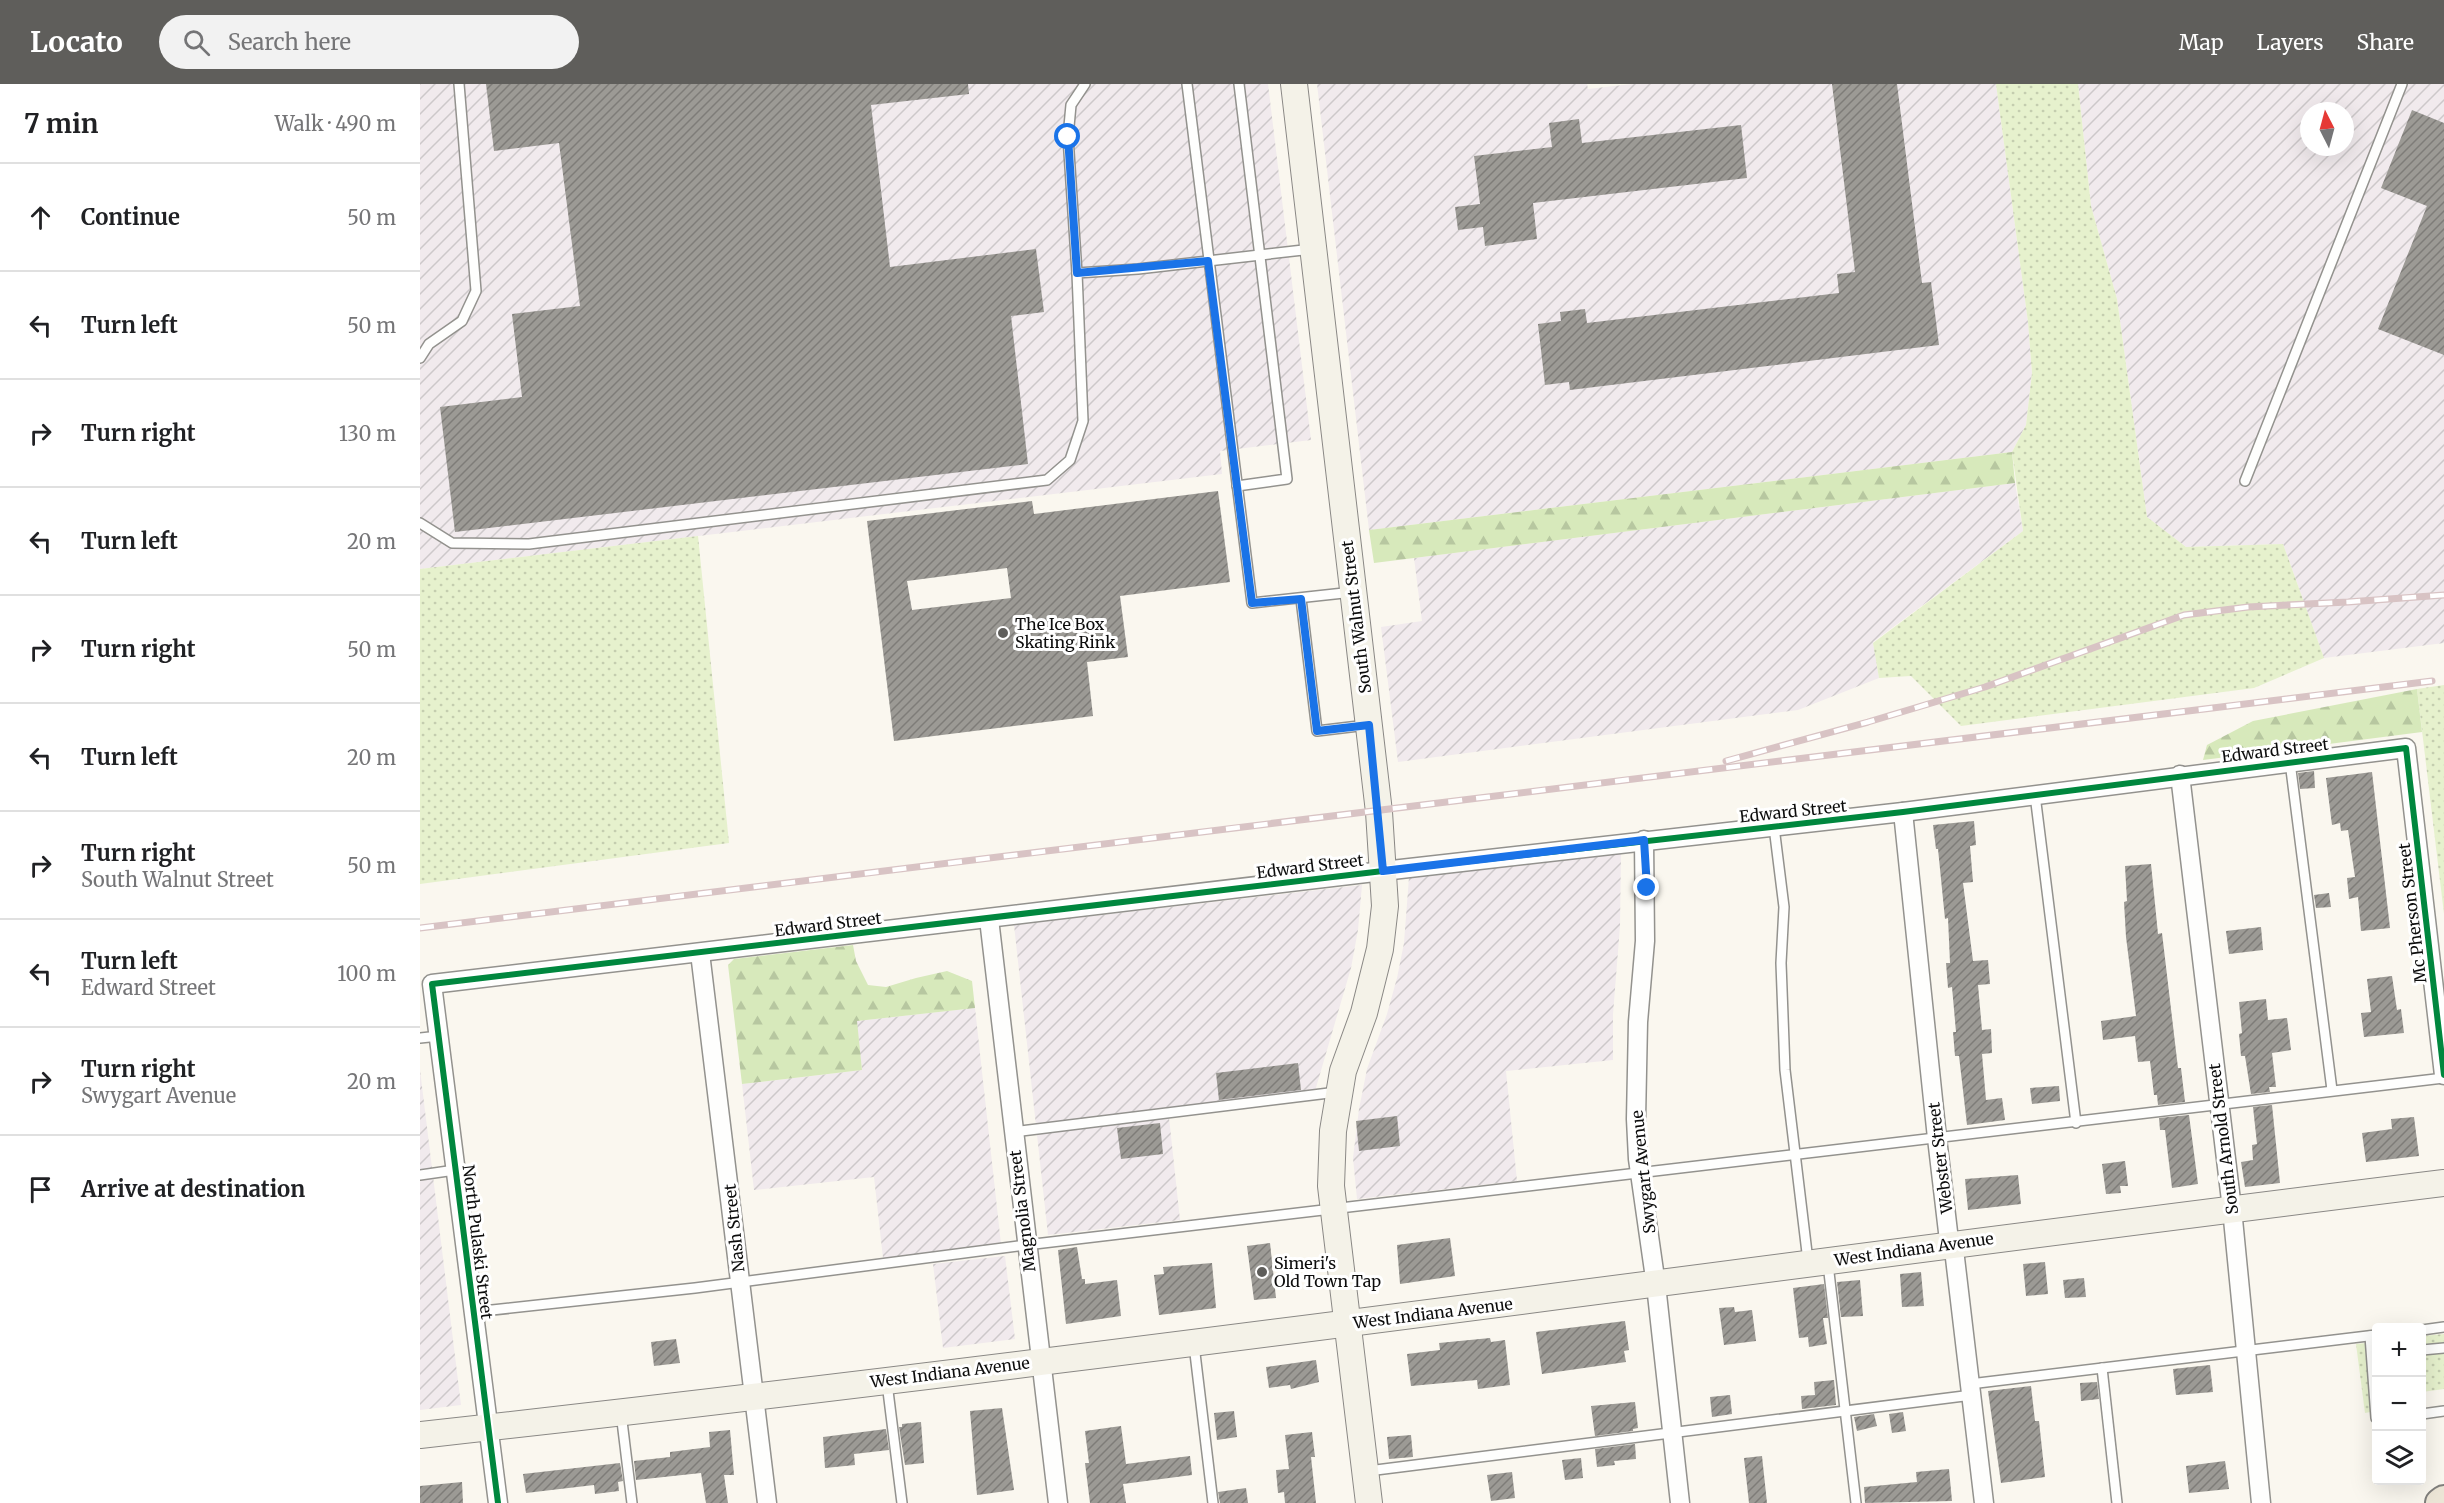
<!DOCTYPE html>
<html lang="en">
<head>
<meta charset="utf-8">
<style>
	body { margin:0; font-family:Merriweather,serif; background:#f2f2f2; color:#202124 }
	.controls { position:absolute; right:18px; bottom:18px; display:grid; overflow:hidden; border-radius:6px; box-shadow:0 6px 24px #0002 }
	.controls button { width:54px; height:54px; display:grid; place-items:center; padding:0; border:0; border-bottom:2px solid #e0e0e0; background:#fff; color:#202124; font:30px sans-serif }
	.compass { position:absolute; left:1880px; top:18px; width:54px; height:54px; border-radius:50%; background:#fff; box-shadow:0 6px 24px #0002; rotate:354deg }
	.stop { position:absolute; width:18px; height:18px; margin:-14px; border:4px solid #1a73e8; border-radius:50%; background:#fff }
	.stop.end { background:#1a73e8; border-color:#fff; box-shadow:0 2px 6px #0008 }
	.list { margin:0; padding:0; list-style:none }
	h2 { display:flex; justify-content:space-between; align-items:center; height:78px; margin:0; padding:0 24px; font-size:26px }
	h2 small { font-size:20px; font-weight:400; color:#757577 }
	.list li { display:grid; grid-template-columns:39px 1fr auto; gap:18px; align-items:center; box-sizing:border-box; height:108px; padding:0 24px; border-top:2px solid #e0e0e0 }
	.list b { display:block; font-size:22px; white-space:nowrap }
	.list p { margin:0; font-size:20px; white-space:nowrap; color:#757577 }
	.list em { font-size:20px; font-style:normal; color:#757577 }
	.icon { flex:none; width:33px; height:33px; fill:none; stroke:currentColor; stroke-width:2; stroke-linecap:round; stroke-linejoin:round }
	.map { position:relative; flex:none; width:2024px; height:1419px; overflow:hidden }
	header { display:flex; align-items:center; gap:36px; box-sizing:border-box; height:84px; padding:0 30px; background:#5f5e5b; color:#fff }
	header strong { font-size:28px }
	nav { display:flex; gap:33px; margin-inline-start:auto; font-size:21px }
	.search { width:420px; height:54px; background:#f2f2f2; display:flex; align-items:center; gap:15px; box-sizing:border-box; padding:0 21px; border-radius:33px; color:#757577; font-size:22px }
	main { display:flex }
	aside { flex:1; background:#fff }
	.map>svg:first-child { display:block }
	.industrial { fill:url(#industrial-furrows); fill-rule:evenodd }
	.grass { fill:url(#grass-dots) }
	.forest { fill:url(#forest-firs) }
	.building { fill:url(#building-hatch); fill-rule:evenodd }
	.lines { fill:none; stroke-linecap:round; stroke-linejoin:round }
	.lane-casing { stroke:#93928e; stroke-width:12 }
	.street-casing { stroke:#93928e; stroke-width:21 }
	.secondary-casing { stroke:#8a8885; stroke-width:28 }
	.primary-casing { stroke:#807f7c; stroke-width:32 }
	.lane { stroke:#fefefd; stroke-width:9 }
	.street { stroke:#fefefd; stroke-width:18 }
	.secondary { stroke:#f4f2e8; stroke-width:26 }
	.primary { stroke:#ece5d6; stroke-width:28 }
	.rail-casing { stroke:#d8c3c4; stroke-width:7 }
	.rail { stroke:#fff; stroke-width:4.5; stroke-dasharray:14; stroke-linecap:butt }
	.cycleway-casing { stroke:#fff; stroke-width:10 }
	.cycleway { stroke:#00873e; stroke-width:6 }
	.route { stroke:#1a73e8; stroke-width:8 }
	.poi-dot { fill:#5f5e5b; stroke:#fff; stroke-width:2 }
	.labels { text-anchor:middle; stroke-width:6; stroke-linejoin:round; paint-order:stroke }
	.street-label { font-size:16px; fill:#0c0c0c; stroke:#fff }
	.poi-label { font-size:16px; fill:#0c0c0c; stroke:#fff; text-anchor:start }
</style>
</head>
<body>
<header>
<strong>Locato</strong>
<div class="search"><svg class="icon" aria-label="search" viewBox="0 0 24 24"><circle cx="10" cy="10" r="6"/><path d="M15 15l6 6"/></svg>Search here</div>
<nav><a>Map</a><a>Layers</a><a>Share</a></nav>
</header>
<main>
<aside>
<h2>7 min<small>Walk · 490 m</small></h2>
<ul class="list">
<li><svg class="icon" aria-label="ahead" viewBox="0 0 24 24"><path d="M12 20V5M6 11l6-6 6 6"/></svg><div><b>Continue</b></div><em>50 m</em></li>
<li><svg class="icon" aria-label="left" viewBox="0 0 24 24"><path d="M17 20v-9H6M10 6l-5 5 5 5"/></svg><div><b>Turn left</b></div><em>50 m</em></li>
<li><svg class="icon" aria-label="right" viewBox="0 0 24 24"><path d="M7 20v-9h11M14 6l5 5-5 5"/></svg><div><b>Turn right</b></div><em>130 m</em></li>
<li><svg class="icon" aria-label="left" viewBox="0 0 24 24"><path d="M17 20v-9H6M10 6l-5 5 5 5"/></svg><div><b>Turn left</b></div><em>20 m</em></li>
<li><svg class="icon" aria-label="right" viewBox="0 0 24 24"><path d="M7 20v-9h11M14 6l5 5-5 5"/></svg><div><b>Turn right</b></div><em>50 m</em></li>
<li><svg class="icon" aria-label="left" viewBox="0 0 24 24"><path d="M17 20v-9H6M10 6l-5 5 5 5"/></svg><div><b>Turn left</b></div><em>20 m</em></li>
<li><svg class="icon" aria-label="right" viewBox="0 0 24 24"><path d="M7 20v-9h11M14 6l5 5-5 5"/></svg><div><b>Turn right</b><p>South Walnut Street</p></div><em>50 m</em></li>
<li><svg class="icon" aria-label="left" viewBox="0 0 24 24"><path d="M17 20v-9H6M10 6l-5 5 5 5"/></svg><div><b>Turn left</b><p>Edward Street</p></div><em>100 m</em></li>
<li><svg class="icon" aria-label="right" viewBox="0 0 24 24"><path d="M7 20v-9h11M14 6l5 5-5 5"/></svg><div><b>Turn right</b><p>Swygart Avenue</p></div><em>20 m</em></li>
<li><svg class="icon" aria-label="arrive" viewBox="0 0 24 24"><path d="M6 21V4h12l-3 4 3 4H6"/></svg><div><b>Arrive at destination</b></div></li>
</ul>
</aside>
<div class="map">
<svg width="2024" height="1419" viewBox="0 0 2024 1419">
	<defs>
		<pattern id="industrial-furrows" width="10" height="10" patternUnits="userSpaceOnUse" patternTransform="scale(1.5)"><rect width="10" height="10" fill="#f1eaed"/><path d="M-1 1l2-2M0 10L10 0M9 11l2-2" fill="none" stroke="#cdc8ca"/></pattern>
		<pattern id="grass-dots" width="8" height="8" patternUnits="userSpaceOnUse" patternTransform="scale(1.5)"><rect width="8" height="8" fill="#e6f1cd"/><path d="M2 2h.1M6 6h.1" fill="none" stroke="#c4cdaf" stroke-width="1.8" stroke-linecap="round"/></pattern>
		<pattern id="forest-firs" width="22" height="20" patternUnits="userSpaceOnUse" patternTransform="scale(1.5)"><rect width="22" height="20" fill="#d7e9bb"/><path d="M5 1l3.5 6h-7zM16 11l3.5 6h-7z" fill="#b7c7a0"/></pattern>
		<pattern id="building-hatch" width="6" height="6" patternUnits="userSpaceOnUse" patternTransform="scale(1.5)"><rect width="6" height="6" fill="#9c9a95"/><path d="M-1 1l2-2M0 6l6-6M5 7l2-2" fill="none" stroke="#7e7c78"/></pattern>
	</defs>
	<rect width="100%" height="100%" fill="#faf7ef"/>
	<g class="industrial">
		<polygon points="0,0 848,0 891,356 800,367 802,390 0,485"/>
		<polygon points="897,0 1167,0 1168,5 1212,0 1576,0 1608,238 1612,289 1606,341 1592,368 949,446"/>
		<path d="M1658 0H2024V559L1904 574 1863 460 1766 463 1727 433 1697 215 1671 122ZM1889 27H1925V63H1889Z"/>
		<polygon points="1595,399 1603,447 1453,558 1459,594 1378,626 978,678 961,543 1002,537 994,474"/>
		<polygon points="1201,769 1200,842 1193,930 1193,976 1086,987 1097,1097 937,1115 933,1074 939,1025 947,985 967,930 977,894 984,859 989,793"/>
		<polygon points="942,801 938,846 931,884 895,1007 748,1024 760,1136 628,1151 594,841"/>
		<polygon points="555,924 581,1160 463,1174 454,1093 334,1106 322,1000 442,986 436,937"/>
		<polygon points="0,986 41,1321 0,1326"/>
		<polygon points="585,1172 595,1255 523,1264 513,1180"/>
	</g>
	<g class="grass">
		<polygon points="1576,0 1658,0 1671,122 1697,215 1727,433 1766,463 1863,460 1904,574 1834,604 1541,642 1491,592 1459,594 1453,559 1603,447 1592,368 1606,341 1612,289 1608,238"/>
		<polygon points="278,452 309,759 0,800 0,485"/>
		<polygon points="2024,601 2024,830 1997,605"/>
		<polygon points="2024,1250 2024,1305 2002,1308 2002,1252"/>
		<polygon points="1956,1258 1956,1327 1945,1329 1936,1260"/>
	</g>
	<g class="forest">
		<polygon points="1592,368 1595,399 994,474 954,479 949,446"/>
		<polygon points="1997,605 2002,648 1783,676 1787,661 1833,637"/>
		<polygon points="433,861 436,877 448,901 466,903 496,894 527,887 552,897 555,924 437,937 442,986 322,1000 308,881 314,875"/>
	</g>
	<g class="building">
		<polygon points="66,0 548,0 549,10 451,21 470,183 616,165 624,228 591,232 608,380 35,448 20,323 102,313 92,230 160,222 139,59 74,67"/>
		<polygon points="1412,0 1477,0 1502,199 1511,198 1519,261 1150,306 1149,298 1125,301 1118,240 1141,237 1140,228 1165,225 1167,239 1419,209 1417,190 1435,188"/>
		<polygon points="1992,26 2024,39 2024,271 1958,245 2007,122 1961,104"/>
		<polygon points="1159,35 1162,59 1321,41 1327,94 1113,119 1117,155 1065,162 1063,143 1038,146 1035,123 1060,120 1054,72 1132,63 1129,39"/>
		<path d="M798 407 810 498 700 512 708 573 667 578 673 632 474 657 447 437 612 417 614 430ZM587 484 591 514 492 526 487 497Z"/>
		<polygon points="1894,687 1895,704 1880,705 1878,689"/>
		<polygon points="1952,688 1970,844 1941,847 1938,813 1929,815 1927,794 1935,793 1928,746 1921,747 1920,739 1912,741 1906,694"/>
		<polygon points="1554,737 1556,761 1550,762 1553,798 1543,799 1553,877 1568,876 1570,900 1558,901 1562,946 1571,945 1572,969 1562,970 1566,1016 1582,1014 1585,1036 1547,1041 1539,972 1535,972 1533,948 1536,948 1532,903 1528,904 1526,879 1530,879 1528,834 1525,835 1518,765 1516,765 1513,741"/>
		<polygon points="1731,780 1738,850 1742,849 1758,984 1761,984 1765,1018 1738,1021 1737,1011 1734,1011 1730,977 1718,978 1715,952 1683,956 1681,937 1716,932 1706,853 1704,818 1707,817 1705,782"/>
		<polygon points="1909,809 1911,823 1896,824 1894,811"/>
		<polygon points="1841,843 1843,866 1809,870 1806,847"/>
		<polygon points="1972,892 1977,926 1981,925 1984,949 1944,953 1941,929 1951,928 1947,895"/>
		<polygon points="1846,915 1848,936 1867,934 1871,966 1852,969 1856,1003 1849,1003 1850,1008 1831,1010 1825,972 1821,972 1819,950 1822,949 1819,918"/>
		<polygon points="878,979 881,1006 799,1016 796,989"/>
		<polygon points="1639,1002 1640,1017 1612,1020 1610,1004"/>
		<polygon points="1852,1021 1860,1099 1825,1103 1821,1078 1833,1076 1832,1061 1837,1060 1833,1023"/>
		<polygon points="1769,1031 1778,1100 1752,1104 1745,1046 1740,1046 1739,1034"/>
		<polygon points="977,1032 980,1062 939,1067 936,1037"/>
		<polygon points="1994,1033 1999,1072 1946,1078 1942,1049 1972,1045 1971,1035"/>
		<polygon points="740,1039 743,1070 701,1075 697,1044"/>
		<polygon points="1705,1077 1708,1102 1700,1102 1701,1109 1686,1110 1682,1080"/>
		<polygon points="1598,1091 1601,1120 1548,1126 1545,1095"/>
		<polygon points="1030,1154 1035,1192 980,1200 977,1161"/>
		<polygon points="850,1159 856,1214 834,1216 827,1162"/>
		<polygon points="657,1163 662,1195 665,1195 665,1200 697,1196 701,1232 646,1240 638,1166"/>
		<polygon points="1625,1178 1628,1210 1606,1212 1603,1180"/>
		<polygon points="792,1179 796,1224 739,1231 734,1191 744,1190 743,1183"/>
		<polygon points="1501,1188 1504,1222 1482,1223 1480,1190"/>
		<polygon points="1664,1194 1666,1213 1645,1214 1643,1196"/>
		<polygon points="1440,1196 1443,1232 1421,1233 1417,1198"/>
		<polygon points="1404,1200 1408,1234 1403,1234 1407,1260 1389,1263 1388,1253 1379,1254 1373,1204"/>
		<polygon points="1314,1223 1315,1228 1332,1226 1336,1257 1304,1261 1299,1224"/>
		<polygon points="1205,1237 1209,1266 1204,1267 1206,1278 1122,1290 1116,1248"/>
		<polygon points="1070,1254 1071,1258 1085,1256 1090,1301 1058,1305 1057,1296 991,1302 987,1270 1020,1266 1019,1259"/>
		<polygon points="256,1255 260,1279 234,1282 231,1258"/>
		<polygon points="896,1276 899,1298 871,1305 870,1301 849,1304 846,1283"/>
		<polygon points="1790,1281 1793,1308 1756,1311 1753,1285"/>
		<polygon points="1414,1296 1416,1321 1382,1325 1381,1312 1395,1311 1394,1298"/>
		<polygon points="1677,1298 1679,1315 1661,1317 1660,1299"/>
		<polygon points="1611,1302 1615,1337 1619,1337 1625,1393 1581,1399 1568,1307"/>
		<polygon points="1310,1311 1312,1330 1292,1333 1290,1313"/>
		<polygon points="1215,1318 1218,1344 1213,1345 1213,1347 1175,1352 1171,1322"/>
		<polygon points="582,1324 594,1406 557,1411 550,1327"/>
		<polygon points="814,1327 817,1353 797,1356 794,1329"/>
		<polygon points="1483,1328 1486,1347 1472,1349 1469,1330"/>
		<polygon points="1454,1330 1457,1342 1437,1347 1434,1333"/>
		<polygon points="501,1338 504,1379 485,1381 479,1343 482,1343 482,1340"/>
		<polygon points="701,1342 706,1380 770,1372 772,1391 703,1400 706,1419 670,1419 665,1379 669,1379 665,1347"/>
		<polygon points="466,1345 469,1366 434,1370 435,1381 405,1384 403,1353"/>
		<polygon points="310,1346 314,1391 304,1391 308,1419 286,1419 281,1389 216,1396 214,1377 250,1373 250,1368 290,1363 289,1348"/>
		<polygon points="892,1348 895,1373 891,1373 896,1419 865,1419 864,1408 858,1409 856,1386 869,1385 865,1351"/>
		<polygon points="991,1351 993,1373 969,1375 967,1353"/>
		<polygon points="1215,1360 1216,1375 1194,1377 1195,1381 1177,1383 1175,1365"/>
		<polygon points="1342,1372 1347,1419 1329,1419 1324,1374"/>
		<polygon points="1161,1374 1163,1394 1145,1396 1142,1376"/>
		<polygon points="1805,1377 1809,1405 1769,1409 1766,1382"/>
		<polygon points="200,1379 203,1397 198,1398 199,1407 175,1410 174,1401 106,1409 103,1390"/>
		<polygon points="1529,1385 1532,1417 1445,1419 1444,1403 1497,1398 1496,1388"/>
		<polygon points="1092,1388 1095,1414 1071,1417 1067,1391"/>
		<polygon points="42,1398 43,1419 0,1419 0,1402"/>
		<polygon points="826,1404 828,1419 800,1419 798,1408"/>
	</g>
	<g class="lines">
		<defs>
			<g id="lane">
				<polyline points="767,0 832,519 933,508"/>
				<polyline points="657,189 648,53 651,21 665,0"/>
				<polyline points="0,274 9,260 42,237 56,207 39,0"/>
				<polyline points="1825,397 1982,0"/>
				<polyline points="817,402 867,395 819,0"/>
				<polyline points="0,439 32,459 109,460 627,396 650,376 663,337 657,189 718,185 892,165"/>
				<polyline points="881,515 897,647 947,641"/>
				<polyline points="1870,678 1912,1006"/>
				<polyline points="1615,711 1656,1039"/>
				<polyline points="1354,743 1364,823 1361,879 1365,986 1388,1177"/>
				<polyline points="0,954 19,952"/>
				<polyline points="593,1048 917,1008"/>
				<polyline points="0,1091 35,1086"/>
				<polyline points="1408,1180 1436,1419"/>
				<polyline points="54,1228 275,1204 606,1161 2024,994"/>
				<polyline points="2002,1246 2024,1243"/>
				<polyline points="1950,1252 1956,1334"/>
				<polyline points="774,1261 793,1419"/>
				<polyline points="2002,1266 2024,1264"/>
				<polyline points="1682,1284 1697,1419"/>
				<polyline points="467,1299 482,1419"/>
				<polyline points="1550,1300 1956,1251"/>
				<polyline points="201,1329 212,1419"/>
				<polyline points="2002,1330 2024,1327"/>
				<polyline points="948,1387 1552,1311"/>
			</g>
			<g id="street">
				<polyline points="1760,691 1812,1125 1841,1419"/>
				<polyline points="1483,728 1517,1054 1528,1148 1535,1174 1564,1419"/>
				<polyline points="1224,756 1225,857 1218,938 1216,1035 1218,1075 1236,1201 1260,1419"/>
				<polyline points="569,835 638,1419"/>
				<polyline points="280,869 347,1419"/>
				<polyline points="78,1419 12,900 963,787 1483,728 1986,664 2024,991"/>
			</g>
			<g id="secondary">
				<polyline points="874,0 959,728 965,822 960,865 944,929 923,987 913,1047 911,1102 949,1419"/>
				<path d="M0 1351C676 1277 1349 1182 2024 1099"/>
			</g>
			<polyline id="primary" points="2020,1419 2024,1416"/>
		</defs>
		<use href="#lane" class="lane-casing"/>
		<use href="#street" class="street-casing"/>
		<use href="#secondary" class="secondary-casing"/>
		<use href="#primary" class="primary-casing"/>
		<use href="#lane" class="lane"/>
		<use href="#street" class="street"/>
		<use href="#secondary" class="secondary"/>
		<use href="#primary" class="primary"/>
		<defs>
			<g id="rail">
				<polyline points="1306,677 1448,638 1565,603 1764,531 1828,523 1928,518 2024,511"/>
				<polyline points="0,844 2012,597"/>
			</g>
		</defs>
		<use href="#rail" class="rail-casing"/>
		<use href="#rail" class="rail"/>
		<defs>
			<polyline id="cycleway" points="78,1419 12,900 963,787 1483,728 1986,664 2024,991"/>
		</defs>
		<use href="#cycleway" class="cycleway-casing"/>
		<use href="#cycleway" class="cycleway"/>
	</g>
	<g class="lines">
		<polyline class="route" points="648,53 657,189 788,177 832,519 881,515 897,647 949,641 963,787 1224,756 1227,804"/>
	</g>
	<g class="poi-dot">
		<circle cx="583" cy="549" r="6"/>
		<circle cx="842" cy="1188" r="6"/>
	</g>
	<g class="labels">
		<g class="street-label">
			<text transform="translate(936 533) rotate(-97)" y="6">South Walnut Street</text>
			<text transform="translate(1855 666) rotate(-7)" y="6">Edward Street</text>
			<text transform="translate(1373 727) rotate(-6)" y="6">Edward Street</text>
			<text transform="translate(890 782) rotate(-7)" y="6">Edward Street</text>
			<text transform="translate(1992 829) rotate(-97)" y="6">Mc Pherson Street</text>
			<text transform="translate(408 840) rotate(-7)" y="6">Edward Street</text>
			<text transform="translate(1803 1055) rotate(-97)" y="6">South Arnold Street</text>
			<text transform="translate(1520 1074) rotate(-97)" y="6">Webster Street</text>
			<text transform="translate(1223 1088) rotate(-96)" y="6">Swygart Avenue</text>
			<text transform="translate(602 1127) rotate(-97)" y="6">Magnolia Street</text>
			<text transform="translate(314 1144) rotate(-96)" y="6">Nash Street</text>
			<text transform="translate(58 1158) rotate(83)" y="6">North Pulaski Street</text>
			<text transform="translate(1494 1165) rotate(-8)" y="6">West Indiana Avenue</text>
			<text transform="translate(1013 1229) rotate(-7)" y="6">West Indiana Avenue</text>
			<text transform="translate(530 1288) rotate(-7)" y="6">West Indiana Avenue</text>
		</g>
		<g class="poi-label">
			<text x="595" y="546">The Ice Box<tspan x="595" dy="18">Skating Rink</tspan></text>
			<text x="854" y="1185">Simeri's<tspan x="854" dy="18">Old Town Tap</tspan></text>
		</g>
	</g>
</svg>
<div class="controls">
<button>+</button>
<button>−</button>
<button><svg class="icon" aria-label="layers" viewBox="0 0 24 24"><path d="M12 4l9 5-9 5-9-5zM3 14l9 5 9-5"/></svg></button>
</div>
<svg class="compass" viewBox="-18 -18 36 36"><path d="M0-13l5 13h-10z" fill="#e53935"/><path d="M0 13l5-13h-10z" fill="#757577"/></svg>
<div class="stop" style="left:648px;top:53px"></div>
<div class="stop end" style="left:1227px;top:804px"></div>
</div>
</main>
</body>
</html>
